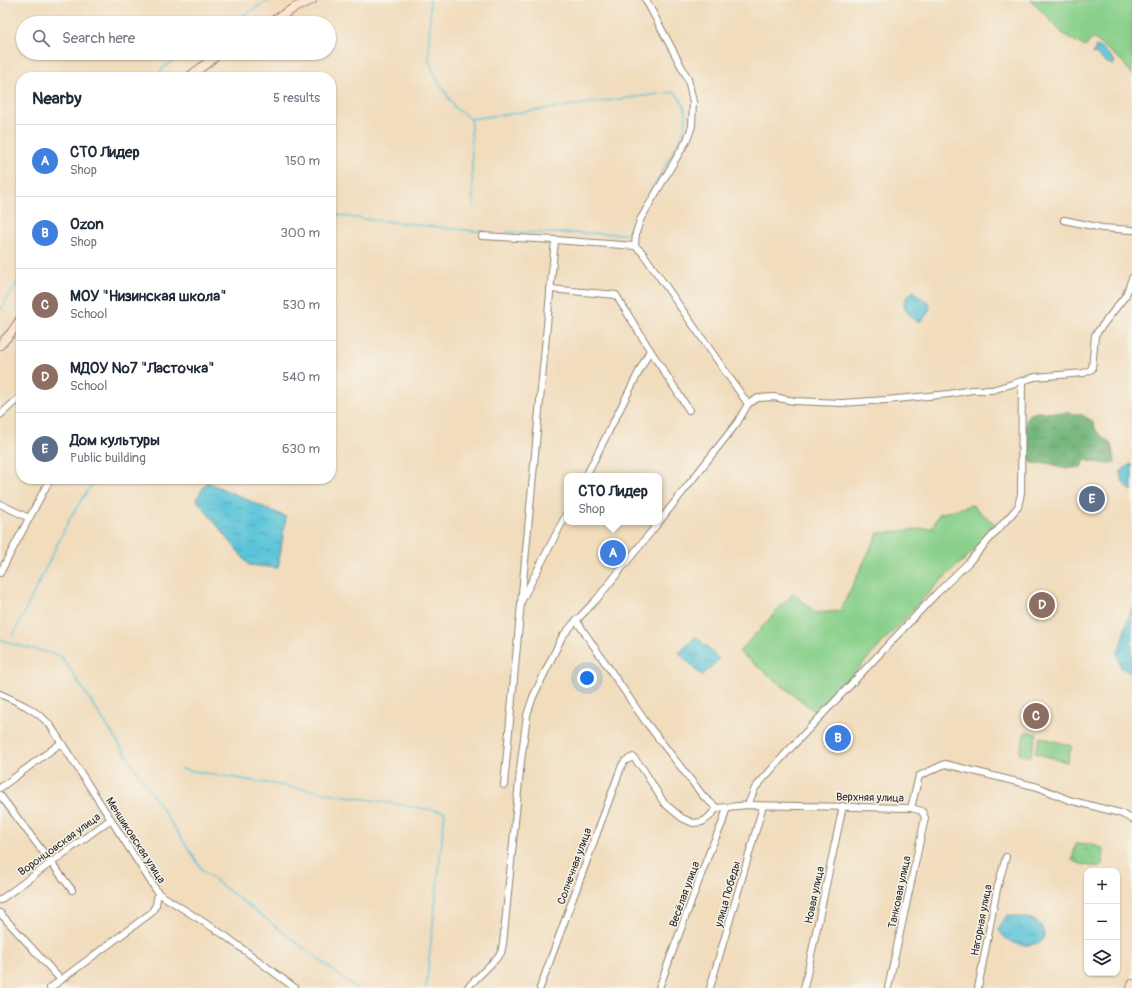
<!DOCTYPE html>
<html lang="en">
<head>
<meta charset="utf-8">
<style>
	body { margin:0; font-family:Pangolin,sans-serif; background:#f2f2f3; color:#1f2937 }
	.controls { position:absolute; right:12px; bottom:12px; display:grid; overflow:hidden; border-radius:8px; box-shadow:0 1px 3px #0004 }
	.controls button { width:36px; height:36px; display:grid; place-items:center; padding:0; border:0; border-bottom:1px solid #e0e1e3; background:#fff; color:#1f2937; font:20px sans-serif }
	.you { position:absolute; left:587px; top:678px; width:14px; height:14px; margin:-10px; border:3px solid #fff; border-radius:50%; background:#1a73e8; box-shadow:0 0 0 6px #1a73e833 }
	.badge { display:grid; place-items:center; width:26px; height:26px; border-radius:50%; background:#db2777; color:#fff; font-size:13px; font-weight:700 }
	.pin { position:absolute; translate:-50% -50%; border:2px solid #fff; box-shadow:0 1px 4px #0006 }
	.popup { position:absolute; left:564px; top:473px; width:98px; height:52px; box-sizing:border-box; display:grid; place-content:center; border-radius:8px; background:#fff; filter:drop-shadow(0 1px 3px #0005); font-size:13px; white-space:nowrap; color:#747a83 }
	.popup b { font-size:15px; color:#1f2937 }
	.popup::after { content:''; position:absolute; left:50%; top:100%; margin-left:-8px; border:8px solid transparent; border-top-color:#fff }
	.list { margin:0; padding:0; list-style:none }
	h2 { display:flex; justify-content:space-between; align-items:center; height:52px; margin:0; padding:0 16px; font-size:17px }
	h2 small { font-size:13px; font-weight:400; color:#747a83 }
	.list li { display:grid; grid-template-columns:26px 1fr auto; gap:12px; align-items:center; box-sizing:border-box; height:72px; padding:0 16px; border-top:1px solid #e0e1e3 }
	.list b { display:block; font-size:15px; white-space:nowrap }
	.list p { margin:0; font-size:13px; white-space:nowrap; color:#747a83 }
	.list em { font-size:13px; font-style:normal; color:#747a83 }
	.icon { flex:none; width:22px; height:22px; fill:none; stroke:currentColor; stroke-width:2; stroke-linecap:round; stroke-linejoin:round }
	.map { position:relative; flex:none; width:1132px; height:988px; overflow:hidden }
	.search { position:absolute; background:#fff; box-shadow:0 1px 3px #0004; left:16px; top:16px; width:320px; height:44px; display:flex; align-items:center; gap:10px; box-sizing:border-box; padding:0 14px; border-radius:22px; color:#747a83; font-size:15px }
	.panel { position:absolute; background:#fff; box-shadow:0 1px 3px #0004; left:16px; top:72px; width:320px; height:412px; border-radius:16px }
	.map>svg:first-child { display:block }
	.forest { fill:url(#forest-crowns); stroke:#4c6e51 }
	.park { fill:url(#park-crowns); stroke:#5a7e5b }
	.garden { fill:#89d08b; stroke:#5a7e5b }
	.water { fill:url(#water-ripples); stroke:#437882 }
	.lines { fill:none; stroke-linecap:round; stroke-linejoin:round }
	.stream { stroke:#5bc4d8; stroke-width:1.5 }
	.street-casing { stroke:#8e8474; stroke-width:8 }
	.secondary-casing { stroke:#8e8474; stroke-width:10 }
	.street { stroke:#fff; stroke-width:6 }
	.secondary { stroke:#fde4d0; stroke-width:8 }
	.labels { text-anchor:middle; stroke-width:3; stroke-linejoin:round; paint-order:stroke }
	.street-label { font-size:11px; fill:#2b2b2b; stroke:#f7f3e8 }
</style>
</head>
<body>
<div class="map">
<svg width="1132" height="988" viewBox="0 0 1132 988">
	<defs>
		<pattern id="forest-crowns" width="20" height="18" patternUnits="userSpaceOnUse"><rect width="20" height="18" fill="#6eb277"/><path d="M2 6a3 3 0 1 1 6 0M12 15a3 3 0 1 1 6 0" fill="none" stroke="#5b9162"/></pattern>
		<pattern id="park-crowns" width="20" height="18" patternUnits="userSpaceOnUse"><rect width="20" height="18" fill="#89d08b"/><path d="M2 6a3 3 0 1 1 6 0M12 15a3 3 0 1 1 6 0" fill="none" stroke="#70a972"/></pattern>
		<pattern id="water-ripples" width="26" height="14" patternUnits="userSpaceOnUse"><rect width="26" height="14" fill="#5bc4d8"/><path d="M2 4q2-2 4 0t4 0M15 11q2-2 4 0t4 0" fill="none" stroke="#4b9faf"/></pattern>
	</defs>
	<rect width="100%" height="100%" fill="#f7f3e8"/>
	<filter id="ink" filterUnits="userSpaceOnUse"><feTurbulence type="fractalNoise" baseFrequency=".025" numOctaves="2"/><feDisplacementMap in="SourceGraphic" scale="8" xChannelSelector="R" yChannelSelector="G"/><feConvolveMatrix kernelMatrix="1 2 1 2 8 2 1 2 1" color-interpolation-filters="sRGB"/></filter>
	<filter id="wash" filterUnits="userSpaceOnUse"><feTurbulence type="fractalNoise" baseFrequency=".012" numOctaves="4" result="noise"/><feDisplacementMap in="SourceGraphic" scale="16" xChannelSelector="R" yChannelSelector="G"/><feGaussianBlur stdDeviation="0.9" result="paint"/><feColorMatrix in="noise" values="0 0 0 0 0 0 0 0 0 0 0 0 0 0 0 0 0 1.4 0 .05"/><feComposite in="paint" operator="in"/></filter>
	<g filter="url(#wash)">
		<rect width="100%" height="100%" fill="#f1dcbc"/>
		<path class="forest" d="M1037 412 1068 413 1082 415 1092 421 1097 432 1111 444 1115 462C1104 465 1095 462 1085 460L1081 467C1074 468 1064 469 1058 467 1056 466 1054 465 1052 464 1041 461 1035 468 1025 457L1026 424 1028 415Z"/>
		<path class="park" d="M1076 843 1088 844 1103 848 1104 850 1102 865C1095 869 1079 864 1072 860Z"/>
		<g class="garden">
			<polygon points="1031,0 1132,0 1132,76 1123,62 1093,38 1085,47 1063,34"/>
			<polygon points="972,505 996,525 979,546 937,584 817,713 739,652 793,593 816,613 840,611 878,533 932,528 939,514"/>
			<polygon points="1025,731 1037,734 1030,757 1019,754"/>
			<polygon points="1040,737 1072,746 1067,762 1035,753"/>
		</g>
		<g class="water">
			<path d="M1096 46 1103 49 1115 61 1113 65C1105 63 1100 57 1093 53Z"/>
			<path d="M914 291 919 297 929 302 930 309 924 318 919 322C904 313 897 302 914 291Z"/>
			<path d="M1131 464H1132V491C1125 486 1120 480 1121 471Z"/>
			<polygon points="207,482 286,517 278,568 249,565 196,499"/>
			<polygon points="1132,606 1132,673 1121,668 1117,654 1122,640"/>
			<polygon points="696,636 719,659 702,676 679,653"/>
			<path d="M1008 915 1032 919 1041 925 1044 933 1043 940C1029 949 1007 946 999 930L1002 921Z"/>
		</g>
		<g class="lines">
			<g class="stream">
				<path d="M430 0 429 61 437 79 455 108 471 119 674 92C688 105 688 118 682 136L627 234 507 232"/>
				<polyline points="229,23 270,0"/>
				<polyline points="157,77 163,68 183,53"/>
				<polyline points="471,119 473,207"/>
				<polyline points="331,213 348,217 473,231 485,231"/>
				<polyline points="0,310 21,277"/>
				<polyline points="13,636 70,518 95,479"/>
				<polyline points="0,639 12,644 61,656 203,871 356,988"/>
				<polyline points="180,769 445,812 426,988"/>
			</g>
		</g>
	</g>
	<g filter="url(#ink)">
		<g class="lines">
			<defs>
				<g id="street">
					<polyline points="646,0 688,79 693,102 692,126 687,140 640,220 636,233 635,246 642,252 748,404"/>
					<polyline points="1064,220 1102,228 1132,230"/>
					<polyline points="482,236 555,240 635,246"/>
					<polyline points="550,289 616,295 650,350 689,410"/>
					<polyline points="0,415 21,396"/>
					<polyline points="586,476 650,350"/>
					<polyline points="0,504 29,518"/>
					<polyline points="659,522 737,423 748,404 758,398 774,397 794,401 842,403 886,400 949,394 972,390 992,390 1035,377 1084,373 1092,369 1095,335 1126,295 1132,278"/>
					<polyline points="0,573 50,479"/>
					<polyline points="522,600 567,513"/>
					<polyline points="576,620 645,721 704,797 717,808"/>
					<path d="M0 694C20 703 35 709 50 725L158 893 156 905 151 913 50 988"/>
					<polyline points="504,785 555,240"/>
					<polyline points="0,788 61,743"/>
					<polyline points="0,795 72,890"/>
					<polyline points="748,805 755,788 788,751 937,593 969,562 1018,507 1021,493 1022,382"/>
					<polyline points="911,808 919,776 945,764 1038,787 1069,800 1120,813 1132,819"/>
					<polyline points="158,893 224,935 295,988"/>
					<polyline points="0,900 111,819"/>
					<polyline points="0,913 61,980"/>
					<polyline points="467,988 495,960 501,953 503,944 521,761 527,715 533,697 562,637 573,624 596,600 659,522"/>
					<polyline points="540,988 622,765 625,761 633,757 643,769 664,803 682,818 693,823 702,822 708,818 717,808 748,805 911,808 922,811 925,818 888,988"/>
					<polyline points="659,988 711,848 722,824 727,807"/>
					<polyline points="710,988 763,806"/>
					<polyline points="804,988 843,806"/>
					<polyline points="978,988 997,889 1006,857"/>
				</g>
				<g id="secondary">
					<polyline points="269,23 294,8 312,0"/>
					<polyline points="189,77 220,53"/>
					<polyline points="0,345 11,333 21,318"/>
					<polyline points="1131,988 1132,984"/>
				</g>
			</defs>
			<use href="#street" class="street-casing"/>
			<use href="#secondary" class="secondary-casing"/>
			<use href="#street" class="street"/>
			<use href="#secondary" class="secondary"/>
		</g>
	</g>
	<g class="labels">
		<g class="street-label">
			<text transform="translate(870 797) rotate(1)" y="4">Верхняя улица</text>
			<text transform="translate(136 840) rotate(57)" y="4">Меншиковская улица</text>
			<text transform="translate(59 844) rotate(-36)" y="4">Воронцовская улица</text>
			<text transform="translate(574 866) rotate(-70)" y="4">Солнечная улица</text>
			<text transform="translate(899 892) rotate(-78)" y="4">Танковая улица</text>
			<text transform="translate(684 894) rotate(-70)" y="4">Весёлая улица</text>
			<text transform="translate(727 894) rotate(-74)" y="4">улица Победы</text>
			<text transform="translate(814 895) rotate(-78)" y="4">Новая улица</text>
			<text transform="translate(981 920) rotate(-79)" y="4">Нагорная улица</text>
		</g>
	</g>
</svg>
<div class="controls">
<button>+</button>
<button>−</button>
<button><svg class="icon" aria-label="layers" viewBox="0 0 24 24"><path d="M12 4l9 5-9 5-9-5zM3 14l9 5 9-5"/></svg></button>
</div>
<div class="you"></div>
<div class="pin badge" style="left:613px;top:553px;background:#3f7fe0">A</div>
<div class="popup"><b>СТО Лидер</b>Shop</div>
<div class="pin badge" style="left:838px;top:738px;background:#3f7fe0">B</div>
<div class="pin badge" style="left:1036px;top:716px;background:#8d6e63">C</div>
<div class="pin badge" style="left:1042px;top:605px;background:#8d6e63">D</div>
<div class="pin badge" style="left:1092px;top:499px;background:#5c6f8a">E</div>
<div class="search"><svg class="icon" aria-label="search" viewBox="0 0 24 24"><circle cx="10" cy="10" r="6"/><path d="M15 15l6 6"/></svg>Search here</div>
<section class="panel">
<h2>Nearby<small>5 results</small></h2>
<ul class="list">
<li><span class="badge" style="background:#3f7fe0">A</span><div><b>СТО Лидер</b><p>Shop</p></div><em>150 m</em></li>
<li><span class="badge" style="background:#3f7fe0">B</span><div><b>Ozon</b><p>Shop</p></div><em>300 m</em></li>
<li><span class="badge" style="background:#8d6e63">C</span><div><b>МОУ &quot;Низинская школа&quot;</b><p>School</p></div><em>530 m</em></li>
<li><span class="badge" style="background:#8d6e63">D</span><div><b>МДОУ №7 &quot;Ласточка&quot;</b><p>School</p></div><em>540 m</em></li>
<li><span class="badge" style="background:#5c6f8a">E</span><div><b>Дом культуры</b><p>Public building</p></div><em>630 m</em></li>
</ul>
</section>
</div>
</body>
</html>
